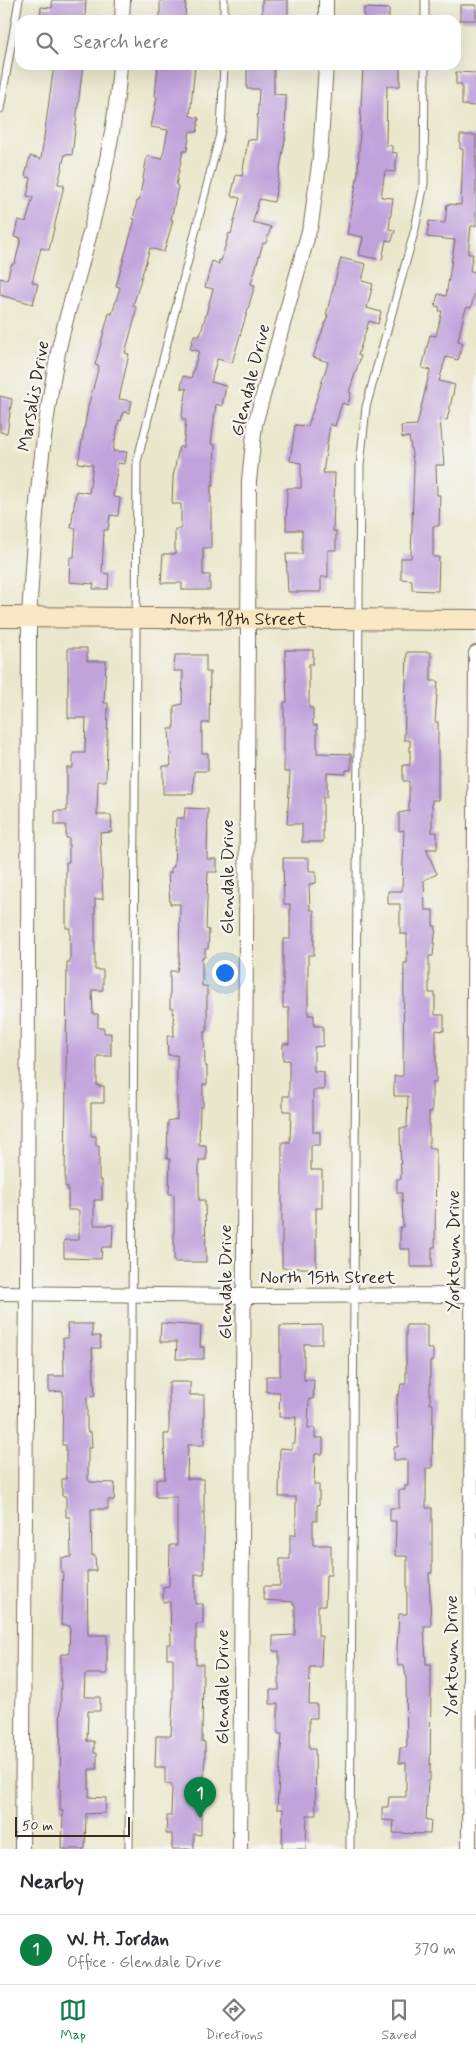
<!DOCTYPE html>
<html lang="en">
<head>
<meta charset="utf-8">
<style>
	body { margin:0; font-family:Mynerve,sans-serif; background:#f7f7f7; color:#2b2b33 }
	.scale { position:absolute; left:15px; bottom:12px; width:115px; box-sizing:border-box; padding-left:5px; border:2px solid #3b2a1e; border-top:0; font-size:14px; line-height:18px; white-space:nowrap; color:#3b2a1e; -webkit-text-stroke:4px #f6f6f2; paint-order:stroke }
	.you { position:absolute; left:224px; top:972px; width:18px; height:18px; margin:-12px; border:4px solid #fff; border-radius:50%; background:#1a73e8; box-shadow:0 0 0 8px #1a73e833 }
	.badge { display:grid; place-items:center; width:32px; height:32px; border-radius:50%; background:#0b8043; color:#fff; font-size:16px; font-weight:700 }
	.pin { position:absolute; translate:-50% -41px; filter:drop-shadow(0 1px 2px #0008) }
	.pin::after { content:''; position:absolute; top:26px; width:18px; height:15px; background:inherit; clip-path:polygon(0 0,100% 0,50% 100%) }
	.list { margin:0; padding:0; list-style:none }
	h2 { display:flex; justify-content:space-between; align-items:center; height:65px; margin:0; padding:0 20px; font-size:21px }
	h2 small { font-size:16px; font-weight:400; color:#7c7c81 }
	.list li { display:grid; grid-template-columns:32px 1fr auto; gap:15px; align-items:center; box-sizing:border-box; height:70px; padding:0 20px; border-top:1px solid #e1e1e2 }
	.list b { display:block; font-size:19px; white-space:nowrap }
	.list p { margin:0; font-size:16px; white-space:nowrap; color:#7c7c81 }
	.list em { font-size:16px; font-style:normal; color:#7c7c81 }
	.icon { flex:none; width:28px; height:28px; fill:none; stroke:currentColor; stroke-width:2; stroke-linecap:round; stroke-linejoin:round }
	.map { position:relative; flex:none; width:476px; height:1849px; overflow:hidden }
	.search { position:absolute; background:#fff; box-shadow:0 5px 20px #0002; left:15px; right:15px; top:15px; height:55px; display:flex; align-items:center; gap:12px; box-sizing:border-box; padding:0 18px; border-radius:15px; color:#7c7c81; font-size:19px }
	.sheet { height:135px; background:#fff }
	nav { display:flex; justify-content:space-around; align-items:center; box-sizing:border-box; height:70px; border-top:1px solid #e1e1e2; background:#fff; font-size:14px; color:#7c7c81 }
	nav a { display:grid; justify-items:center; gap:2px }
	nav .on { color:#0b8043 }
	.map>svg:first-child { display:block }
	.building { fill:#c1a3dc }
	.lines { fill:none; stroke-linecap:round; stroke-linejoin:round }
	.lane-casing { stroke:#796c5b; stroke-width:9 }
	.street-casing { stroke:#796c5b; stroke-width:16 }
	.secondary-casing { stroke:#796c5b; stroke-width:22 }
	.lane { stroke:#fff; stroke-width:7 }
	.street { stroke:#fff; stroke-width:14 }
	.secondary { stroke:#fae7c3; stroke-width:20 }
	.labels { text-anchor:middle; stroke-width:4.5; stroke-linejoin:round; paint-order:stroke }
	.street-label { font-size:18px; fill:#3b2a1e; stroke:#f6f6f2 }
</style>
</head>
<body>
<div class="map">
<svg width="476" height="1849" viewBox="0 0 476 1849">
	<rect width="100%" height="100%" fill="#f6f6f2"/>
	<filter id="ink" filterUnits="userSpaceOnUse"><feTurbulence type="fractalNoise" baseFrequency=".02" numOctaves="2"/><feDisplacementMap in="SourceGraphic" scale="10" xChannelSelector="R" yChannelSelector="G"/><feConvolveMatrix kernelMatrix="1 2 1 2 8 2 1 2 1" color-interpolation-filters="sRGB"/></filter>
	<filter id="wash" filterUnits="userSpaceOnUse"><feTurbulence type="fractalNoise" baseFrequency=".0096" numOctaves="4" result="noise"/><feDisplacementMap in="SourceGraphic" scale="20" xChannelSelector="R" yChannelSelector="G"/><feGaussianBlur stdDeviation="1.12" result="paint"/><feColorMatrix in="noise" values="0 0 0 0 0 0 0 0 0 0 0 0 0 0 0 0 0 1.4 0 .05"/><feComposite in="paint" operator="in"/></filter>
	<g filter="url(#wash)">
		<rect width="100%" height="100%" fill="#ebe7cc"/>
		<g id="blocks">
			<g class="building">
				<polygon points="52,0 86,0 85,20 40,20 41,7 52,8"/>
				<polygon points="160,0 186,0 185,20 160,20"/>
				<rect x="262" y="0" width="26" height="20"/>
				<rect x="460" y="5" width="16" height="15"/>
				<polygon points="364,8 389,9 389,20 364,20"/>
				<polygon points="54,65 83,65 72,155 65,154 58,184 64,185 49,250 41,248 32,282 38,284 33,304 0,295 0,278 7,280 11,265 15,263 21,238 14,237 18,220 26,222 33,197 27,196 31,178 25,176 30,156 41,159"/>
				<polygon points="158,65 195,65 190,116 199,118 197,132 190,131 187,151 183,151 176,185 178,186 171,220 173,220 164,252 150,248 133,306 136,307 135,317 125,353 129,354 119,399 132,401 129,413 123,412 121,421 119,420 113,451 127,452 125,464 118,463 113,497 120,498 118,516 110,515 108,530 104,530 102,573 109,574 108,589 93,589 94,584 69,582 70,557 74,557 76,528 71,528 76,491 89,493 93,465 78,463 88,407 99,366 95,365 109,313 112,314 120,287 116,286 135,219 133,219 137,201 139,201 147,156 162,159 168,130 151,127 157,97 155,96"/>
				<polygon points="247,65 274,65 274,94 286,95 285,140 274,202 259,199 253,222 271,227 266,243 263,243 251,284 255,285 232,363 217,359 211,382 226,386 222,406 216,404 211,444 215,445 213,486 211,486 211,548 203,548 203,575 210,575 210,590 182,590 182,583 161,583 163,554 175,554 175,529 181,529 181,504 172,504 173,477 179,447 183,447 186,420 182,419 182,415 187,389 181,388 183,376 191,378 199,351 190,349 194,335 200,336 213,289 205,287 212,261 219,264 219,260 221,261 229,233 231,234 240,198 231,196 236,175 242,176 248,139 256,140 259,89 247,89"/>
				<polygon points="363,65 389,65 389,67 400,68 400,86 387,86 386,145 392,146 392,152 397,153 395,172 385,171 381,197 393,198 389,229 395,230 392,241 386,240 382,260 359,255 363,237 347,234 358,173"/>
				<polygon points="456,72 476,73 476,106 462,105 462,84 456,84"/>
				<polygon points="460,135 476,135 476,226 471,226 468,254 473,254 470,271 476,272 476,286 471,308 467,307 464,314 458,341 463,343 458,360 446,357 439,381 455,385 447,420 440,419 444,465 436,465 437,495 440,495 439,526 433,526 433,557 439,557 438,591 412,590 412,580 401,579 401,558 411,558 414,467 409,437 402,438 401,426 417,425 430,370 422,368 430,335 436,336 442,311 439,311 440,307 435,306 438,294 446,296 455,240 427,237 429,221 445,223 447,204 461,205 463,149 460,149"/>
				<polygon points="341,258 366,264 362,281 373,284 367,308 381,312 378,324 369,321 358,355 361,356 349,392 351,393 348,405 342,403 335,426 330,424 323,473 335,473 333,531 336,531 336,550 328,550 328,577 321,577 321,592 288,592 286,554 302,554 302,530 286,530 287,488 301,488 301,463 290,461 295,425 308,426 328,362 313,357 328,315 326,315"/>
				<polygon points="0,396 12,399 7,433 0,432"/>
				<polygon points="68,648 87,648 87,661 106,661 104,703 108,703 106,781 98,781 97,815 111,815 112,832 100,833 103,899 95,899 95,970 103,970 103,990 92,990 93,1014 98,1014 98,1028 104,1028 104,1033 111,1033 111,1056 97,1056 97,1086 104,1086 104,1103 91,1103 91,1136 96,1136 96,1146 99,1146 99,1180 102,1180 102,1200 94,1200 94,1225 113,1225 112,1247 102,1247 101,1259 64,1258 64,1240 79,1240 79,1210 68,1210 68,1187 65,1187 67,962 70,962 70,928 66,928 66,862 69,862 69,838 66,838 66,825 55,825 55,811 67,811 67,768 73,768 73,753 85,753 86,718 68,718"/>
				<polygon points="285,650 313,650 313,664 309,664 309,708 313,708 313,725 317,725 317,753 351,754 351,770 346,770 346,774 327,773 327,797 323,797 323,842 302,842 302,824 287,824 290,772 284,772 284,702 287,702"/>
				<polygon points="407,652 431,652 431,681 438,681 435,722 438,722 438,800 432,800 432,832 437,832 437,849 426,849 437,874 424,880 425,910 433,910 433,926 436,926 433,956 429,956 429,993 435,993 435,1015 444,1015 444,1031 436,1030 436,1083 432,1083 432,1112 429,1112 429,1148 436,1148 435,1247 432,1247 432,1267 410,1267 410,1249 400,1249 400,1227 403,1227 402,1193 397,1193 397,1179 401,1179 400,1128 407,1128 408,1096 394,1096 394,1076 403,1076 404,963 407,963 407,934 400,934 400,904 388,904 388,891 402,891 404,830 399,831 399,813 409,811 409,781 403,781 403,765 410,765 410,740 404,740"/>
				<polygon points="175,655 206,655 206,672 210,672 209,723 202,723 202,753 208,753 208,771 194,771 193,794 163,794 163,766 171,766 169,729 174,729 174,706 182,704 183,671 174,671"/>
				<polygon points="185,808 208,809 207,859 217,859 217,872 208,872 206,929 209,930 208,949 205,949 205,957 202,957 202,986 207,986 207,1032 204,1032 205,1066 207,1066 207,1084 203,1084 203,1107 200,1107 199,1145 206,1145 206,1160 199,1160 199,1200 205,1200 206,1262 174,1262 174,1194 169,1194 170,1159 167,1159 168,1121 177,1119 177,1055 168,1055 167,1036 174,1036 173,1008 170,1008 170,971 177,971 179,961 180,904 170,904 168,873 171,873 171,867 174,867 176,818 184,818"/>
				<polygon points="283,858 309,858 309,871 316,871 316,883 309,884 310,910 314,910 314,955 308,955 308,1015 314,1015 314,1026 323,1026 323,1046 314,1047 314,1071 324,1072 324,1090 313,1090 313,1132 320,1132 320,1145 311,1145 311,1170 322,1170 322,1208 316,1208 316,1268 282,1268 282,1142 290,1142 291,1111 283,1111 283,1096 289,1096 289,1060 283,1060 283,1044 289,1044 289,1008 283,1008 283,939 290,939 290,904 284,904"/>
				<polygon points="161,1323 201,1326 200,1347 204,1347 204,1359 176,1359 177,1342 160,1342"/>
				<polygon points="67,1324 92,1324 92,1336 100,1336 101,1348 92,1348 95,1396 87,1397 87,1428 88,1432 91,1432 92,1448 88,1448 88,1479 90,1482 115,1483 114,1500 108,1500 108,1509 91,1509 92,1556 95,1555 96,1571 87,1571 88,1635 107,1635 107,1674 85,1674 84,1697 100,1697 100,1711 88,1711 87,1741 94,1741 94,1753 97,1753 97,1769 89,1769 89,1797 106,1798 105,1813 86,1814 85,1849 62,1849 63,1811 60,1811 61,1654 69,1654 70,1626 61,1625 63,1572 61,1572 61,1558 71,1557 70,1517 66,1517 66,1496 62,1496 62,1479 66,1479 66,1445 62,1445 63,1391 49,1392 49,1376 64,1376 63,1338 68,1338"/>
				<polygon points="322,1325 322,1344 304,1344 304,1380 314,1380 313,1399 309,1399 308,1428 315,1428 315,1438 323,1438 323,1454 315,1454 314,1485 319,1485 319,1505 317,1505 317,1521 313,1521 313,1545 331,1545 331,1575 326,1575 325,1606 318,1606 318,1636 322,1636 321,1667 310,1667 309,1704 317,1704 317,1718 309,1718 309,1749 315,1749 316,1815 307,1815 306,1849 282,1849 283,1809 277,1809 282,1734 278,1734 278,1704 270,1704 270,1690 279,1690 279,1651 273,1651 273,1636 295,1635 295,1605 293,1605 293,1602 264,1600 264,1586 280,1586 280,1559 290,1559 290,1535 296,1535 296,1497 279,1497 280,1448 292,1449 292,1443 295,1443 296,1417 279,1417 280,1392 266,1392 266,1376 280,1376 280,1326"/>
				<polygon points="406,1325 427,1325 427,1349 433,1349 433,1361 430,1361 430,1404 433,1404 432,1468 426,1468 426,1508 432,1508 432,1573 429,1573 431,1626 424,1626 426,1664 431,1664 431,1677 430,1781 428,1781 426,1820 431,1820 430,1834 393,1833 394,1821 382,1820 382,1807 388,1807 389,1797 406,1797 406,1763 399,1763 400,1748 406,1748 407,1745 406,1678 404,1665 398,1666 397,1648 399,1614 407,1614 407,1556 395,1556 396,1521 390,1521 390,1508 399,1508 399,1490 405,1490 405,1486 408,1486 408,1460 394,1460 394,1447 398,1447 397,1395 399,1395 401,1384 406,1384"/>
				<polygon points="169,1382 190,1382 190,1395 204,1395 204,1445 188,1445 187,1479 204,1479 204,1574 195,1574 195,1604 203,1604 203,1624 196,1624 196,1664 203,1664 202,1742 205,1742 205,1760 203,1785 201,1785 201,1835 194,1834 194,1849 172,1849 172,1834 166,1834 167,1816 171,1816 172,1784 165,1784 165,1767 155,1767 156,1736 171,1736 173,1700 173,1658 167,1658 167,1644 171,1644 170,1602 163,1602 163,1587 169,1586 170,1545 177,1545 177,1497 156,1497 156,1479 165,1479 164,1434 169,1434"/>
			</g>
		</g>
	</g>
	<g filter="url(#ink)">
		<use href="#blocks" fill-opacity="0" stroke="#796c5b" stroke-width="1"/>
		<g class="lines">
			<defs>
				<g id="lane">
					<polyline points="224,0 224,20"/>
					<polyline points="425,20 425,0"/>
					<polyline points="0,109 19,0"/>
					<polyline points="129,1849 137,462 221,130 224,65"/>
					<polyline points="350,1849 360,466 366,407 415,229 424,184 425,65"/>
				</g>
				<g id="street">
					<polyline points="122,20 123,0"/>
					<polyline points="326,20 326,0"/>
					<polyline points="0,1293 244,1296 476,1295"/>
					<path d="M22 1849 27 1293 29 618C34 530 40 443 57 358 63 325 74 294 82 262 99 202 116 127 120 65"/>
					<polyline points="240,1849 249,481 255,424 311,224 320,157 326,65"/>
					<polyline points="469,1849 476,653"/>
				</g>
				<g id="secondary">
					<path id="s1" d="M0 617 476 620"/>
				</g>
			</defs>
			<use href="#lane" class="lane-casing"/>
			<use href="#street" class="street-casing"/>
			<use href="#secondary" class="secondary-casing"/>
			<use href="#lane" class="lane"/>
			<use href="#street" class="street"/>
			<use href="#secondary" class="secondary"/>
		</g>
	</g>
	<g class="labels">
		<g class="street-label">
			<text transform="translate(250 380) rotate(-76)" y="6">Glendale Drive</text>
			<text transform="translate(33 396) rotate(-80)" y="6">Marsalis Drive</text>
			<text dy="6" stroke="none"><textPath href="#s1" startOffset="238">North 18th Street</textPath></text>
			<text transform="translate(227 877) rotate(-90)" y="6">Glendale Drive</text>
			<text transform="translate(453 1251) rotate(-90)" y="6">Yorktown Drive</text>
			<text x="328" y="1283">North 15th Street</text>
			<text transform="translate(225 1282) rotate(-90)" y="6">Glendale Drive</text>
			<text transform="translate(451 1656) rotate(-90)" y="6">Yorktown Drive</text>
			<text transform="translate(222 1687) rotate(-90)" y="6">Glendale Drive</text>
		</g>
	</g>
</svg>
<div class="scale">50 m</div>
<div class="you"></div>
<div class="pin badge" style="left:200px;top:1818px">1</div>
<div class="search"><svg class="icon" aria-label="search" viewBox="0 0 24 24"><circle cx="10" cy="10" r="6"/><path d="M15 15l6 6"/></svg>Search here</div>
</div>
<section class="sheet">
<h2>Nearby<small></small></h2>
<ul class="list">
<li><span class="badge">1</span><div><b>W. H. Jordan</b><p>Office · Glendale Drive</p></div><em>370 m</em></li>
</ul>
</section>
<nav>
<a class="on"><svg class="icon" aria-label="map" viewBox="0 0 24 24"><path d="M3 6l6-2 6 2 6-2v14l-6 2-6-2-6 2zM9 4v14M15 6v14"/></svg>Map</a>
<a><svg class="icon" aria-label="directions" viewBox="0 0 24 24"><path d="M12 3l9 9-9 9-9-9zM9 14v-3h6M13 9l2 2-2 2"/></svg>Directions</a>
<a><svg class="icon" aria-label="saved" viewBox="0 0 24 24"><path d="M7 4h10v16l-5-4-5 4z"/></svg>Saved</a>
</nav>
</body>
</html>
